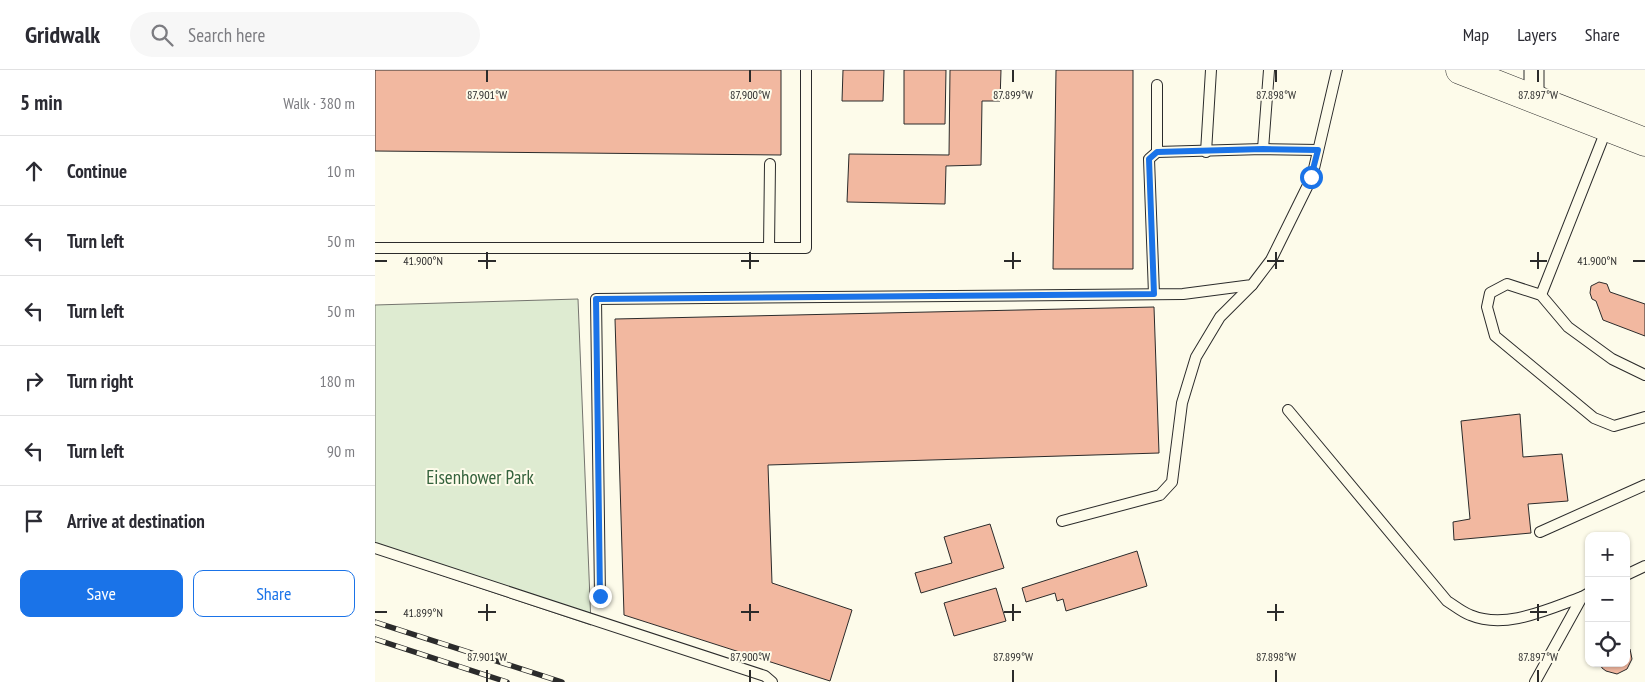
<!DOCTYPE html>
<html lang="en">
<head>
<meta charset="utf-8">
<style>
	body { margin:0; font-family:"PT Sans Narrow",sans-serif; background:#f7f7f7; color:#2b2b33 }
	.controls { position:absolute; right:15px; bottom:15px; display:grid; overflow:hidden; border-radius:10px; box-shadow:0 1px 4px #0004 }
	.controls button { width:45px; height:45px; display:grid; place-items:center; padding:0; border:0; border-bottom:1px solid #e1e1e2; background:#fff; color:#2b2b33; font:25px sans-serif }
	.stop { position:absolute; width:15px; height:15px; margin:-11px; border:4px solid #1a73e8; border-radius:50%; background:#fff }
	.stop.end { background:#1a73e8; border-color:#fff; box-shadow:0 1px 5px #0008 }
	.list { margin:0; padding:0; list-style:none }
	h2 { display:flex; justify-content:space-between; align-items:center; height:65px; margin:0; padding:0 20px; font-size:21px }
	h2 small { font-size:16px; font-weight:400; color:#7c7c81 }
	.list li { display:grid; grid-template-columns:32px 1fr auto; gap:15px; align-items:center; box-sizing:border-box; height:70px; padding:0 20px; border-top:1px solid #e1e1e2 }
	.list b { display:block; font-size:19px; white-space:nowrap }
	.list em { font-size:16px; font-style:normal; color:#7c7c81 }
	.actions { display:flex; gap:10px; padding:15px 20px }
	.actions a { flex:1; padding:11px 0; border:1px solid #1a73e8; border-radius:10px; text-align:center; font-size:18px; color:#1a73e8 }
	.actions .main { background:#1a73e8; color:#fff }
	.icon { flex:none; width:28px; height:28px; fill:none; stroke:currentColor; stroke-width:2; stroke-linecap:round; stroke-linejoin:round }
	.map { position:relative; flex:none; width:1270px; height:612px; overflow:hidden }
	header { display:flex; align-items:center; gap:30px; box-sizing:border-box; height:70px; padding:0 25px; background:#fff; border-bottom:1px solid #e1e1e2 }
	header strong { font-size:24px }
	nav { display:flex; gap:28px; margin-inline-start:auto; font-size:18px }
	.search { width:350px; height:45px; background:#f7f7f7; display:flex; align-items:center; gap:12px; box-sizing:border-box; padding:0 18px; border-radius:28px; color:#7c7c81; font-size:19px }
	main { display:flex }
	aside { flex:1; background:#fff }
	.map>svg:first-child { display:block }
	.green { fill:#deebd1; stroke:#74746e }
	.building { fill:#f2b8a0; stroke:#2b2b2b }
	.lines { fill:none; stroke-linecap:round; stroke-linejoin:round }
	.service-casing { stroke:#2b2b2b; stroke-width:12 }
	.minor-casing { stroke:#2b2b2b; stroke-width:21 }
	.primary-casing { stroke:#2b2b2b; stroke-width:29 }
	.service { stroke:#fdfbea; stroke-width:10 }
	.minor { stroke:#fdfbea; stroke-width:19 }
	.primary { stroke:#fdfbea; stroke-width:28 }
	.rail-casing { stroke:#2b2b2b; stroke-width:5.5 }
	.rail { stroke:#fdfbea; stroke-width:4; stroke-dasharray:11; stroke-linecap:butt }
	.route { stroke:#1a73e8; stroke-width:6 }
	.ticks { fill:none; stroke:#2b2b2b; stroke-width:2 }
	.labels { text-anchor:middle; stroke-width:4; stroke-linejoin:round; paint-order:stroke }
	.park-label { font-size:19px; fill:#34623c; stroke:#fdfbea }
	.ticks-label { font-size:12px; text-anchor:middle; fill:#2b2b2b; stroke:#fdfbea; stroke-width:4; stroke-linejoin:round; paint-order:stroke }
</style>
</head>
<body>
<header>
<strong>Gridwalk</strong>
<div class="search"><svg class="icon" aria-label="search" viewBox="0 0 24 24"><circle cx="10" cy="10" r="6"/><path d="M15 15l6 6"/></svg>Search here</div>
<nav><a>Map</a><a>Layers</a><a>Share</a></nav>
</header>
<main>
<aside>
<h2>5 min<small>Walk · 380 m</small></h2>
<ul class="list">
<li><svg class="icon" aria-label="ahead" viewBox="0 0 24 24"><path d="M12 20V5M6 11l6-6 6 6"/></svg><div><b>Continue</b></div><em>10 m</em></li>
<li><svg class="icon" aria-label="left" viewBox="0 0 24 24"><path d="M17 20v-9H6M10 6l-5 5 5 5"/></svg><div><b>Turn left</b></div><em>50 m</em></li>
<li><svg class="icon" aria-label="left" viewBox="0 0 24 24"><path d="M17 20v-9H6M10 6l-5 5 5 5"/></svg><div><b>Turn left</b></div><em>50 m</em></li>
<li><svg class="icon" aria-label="right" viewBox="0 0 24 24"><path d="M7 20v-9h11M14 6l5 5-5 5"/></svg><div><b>Turn right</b></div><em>180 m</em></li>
<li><svg class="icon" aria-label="left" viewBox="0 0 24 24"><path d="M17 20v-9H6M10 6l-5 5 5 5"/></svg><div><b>Turn left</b></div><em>90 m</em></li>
<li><svg class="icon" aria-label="arrive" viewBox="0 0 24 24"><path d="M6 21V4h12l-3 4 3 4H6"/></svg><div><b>Arrive at destination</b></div></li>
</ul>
<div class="actions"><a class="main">Save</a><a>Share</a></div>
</aside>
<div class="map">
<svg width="1270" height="612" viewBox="0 0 1270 612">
	<rect width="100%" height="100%" fill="#fdfbea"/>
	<polygon class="green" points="203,229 216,555 0,483 0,235"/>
	<g class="building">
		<polygon points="0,0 406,0 406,85 0,81"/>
		<polygon points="468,0 509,0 508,31 467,31"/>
		<polygon points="529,0 571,0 570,54 529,54"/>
		<polygon points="575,0 626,0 625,31 607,31 606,95 571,96 570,134 472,132 474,84 574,85"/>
		<polygon points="681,0 758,0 758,199 678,199"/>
		<polygon points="1224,212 1232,214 1235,222 1270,234 1270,266 1228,250 1221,231 1217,229 1215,223 1216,216"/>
		<polygon points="779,237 784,383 393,395 397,513 477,540 455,611 249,545 240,249"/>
		<polygon points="1145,344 1148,387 1187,384 1193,431 1153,434 1156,463 1079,470 1078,452 1095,449 1086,351"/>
		<polygon points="615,454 629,498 546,523 540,503 577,493 569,467"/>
		<polygon points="762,481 772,516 691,541 688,529 682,531 680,523 651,532 647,518"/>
		<polygon points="621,518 631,551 579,566 569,533"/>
		<polygon points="1251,575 1255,579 1257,589 1252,599 1242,604 1231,601 1227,598 1225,593 1251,593"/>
	</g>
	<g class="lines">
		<defs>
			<g id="service">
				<polyline points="782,15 782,82"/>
				<polyline points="888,79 894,0"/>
				<polyline points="831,82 836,0"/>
				<polyline points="0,178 431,178 431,0"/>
				<polyline points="394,178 395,94"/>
				<polyline points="779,224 774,89 782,82 888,79 943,80"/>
				<polyline points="1166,225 1232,58"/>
				<polyline points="1270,305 1237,289 1193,257 1166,225 1132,214 1115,223 1112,237 1120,266 1219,348 1239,356 1270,347"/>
				<path d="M913 340 1072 531C1080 536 1087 542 1095 545 1131 560 1173 539 1207 527"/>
				<polyline points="687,451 785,425 797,412 807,333 821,287 845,247 877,215"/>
				<polyline points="1165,462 1270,415"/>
				<polyline points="0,478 390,606 397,612"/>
				<polyline points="1251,505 1270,496"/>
				<polyline points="225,526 221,229 808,224 877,215 896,190 937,107 962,0"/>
				<polyline points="1160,612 1207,527 1214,523"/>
			</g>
			<polyline id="minor" points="1159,28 1159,0"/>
			<polyline id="primary" points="1085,0 1270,72"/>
		</defs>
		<use href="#service" class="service-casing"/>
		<use href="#minor" class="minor-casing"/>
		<use href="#primary" class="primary-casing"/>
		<use href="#service" class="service"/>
		<use href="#minor" class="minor"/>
		<use href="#primary" class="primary"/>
		<defs>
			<g id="rail">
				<polyline points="0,552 187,612"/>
				<polyline points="0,569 132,612"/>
			</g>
		</defs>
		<use href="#rail" class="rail-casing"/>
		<use href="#rail" class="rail"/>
	</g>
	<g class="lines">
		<polyline class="route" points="225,526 221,229 779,224 774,89 782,82 888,79 943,80 936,107"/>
	</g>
	<path class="ticks" d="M112 0V12M375 0V12M638 0V12M901 0V12M1163 0V12M112 182V199M375 182V199M638 182V199M901 182V199M1163 182V199M0 191H12M103 191H121M366 191H384M629 191H646M892 191H909M1155 191H1172M1258 191H1270M112 534V551M375 534V551M638 534V551M901 534V551M1163 534V551M0 542H12M103 542H121M366 542H384M629 542H646M892 542H909M1155 542H1172M112 600V612M375 600V612M638 600V612M901 600V612M1163 600V612"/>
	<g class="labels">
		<g class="park-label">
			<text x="105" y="414">Eisenhower Park</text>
		</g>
	</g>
	<g class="ticks-label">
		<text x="112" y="29">87.901°W</text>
		<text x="375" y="29">87.900°W</text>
		<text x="638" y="29">87.899°W</text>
		<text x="901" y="29">87.898°W</text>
		<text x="1163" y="29">87.897°W</text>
		<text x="48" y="195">41.900°N</text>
		<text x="1222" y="195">41.900°N</text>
		<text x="48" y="547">41.899°N</text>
		<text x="112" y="591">87.901°W</text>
		<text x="375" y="591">87.900°W</text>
		<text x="638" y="591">87.899°W</text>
		<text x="901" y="591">87.898°W</text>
		<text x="1163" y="591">87.897°W</text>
	</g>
</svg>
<div class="controls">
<button>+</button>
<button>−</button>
<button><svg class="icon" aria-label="locate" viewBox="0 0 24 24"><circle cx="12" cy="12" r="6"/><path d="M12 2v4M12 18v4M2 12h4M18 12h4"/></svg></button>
</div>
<div class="stop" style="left:936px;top:107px"></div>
<div class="stop end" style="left:225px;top:526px"></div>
</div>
</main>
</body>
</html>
